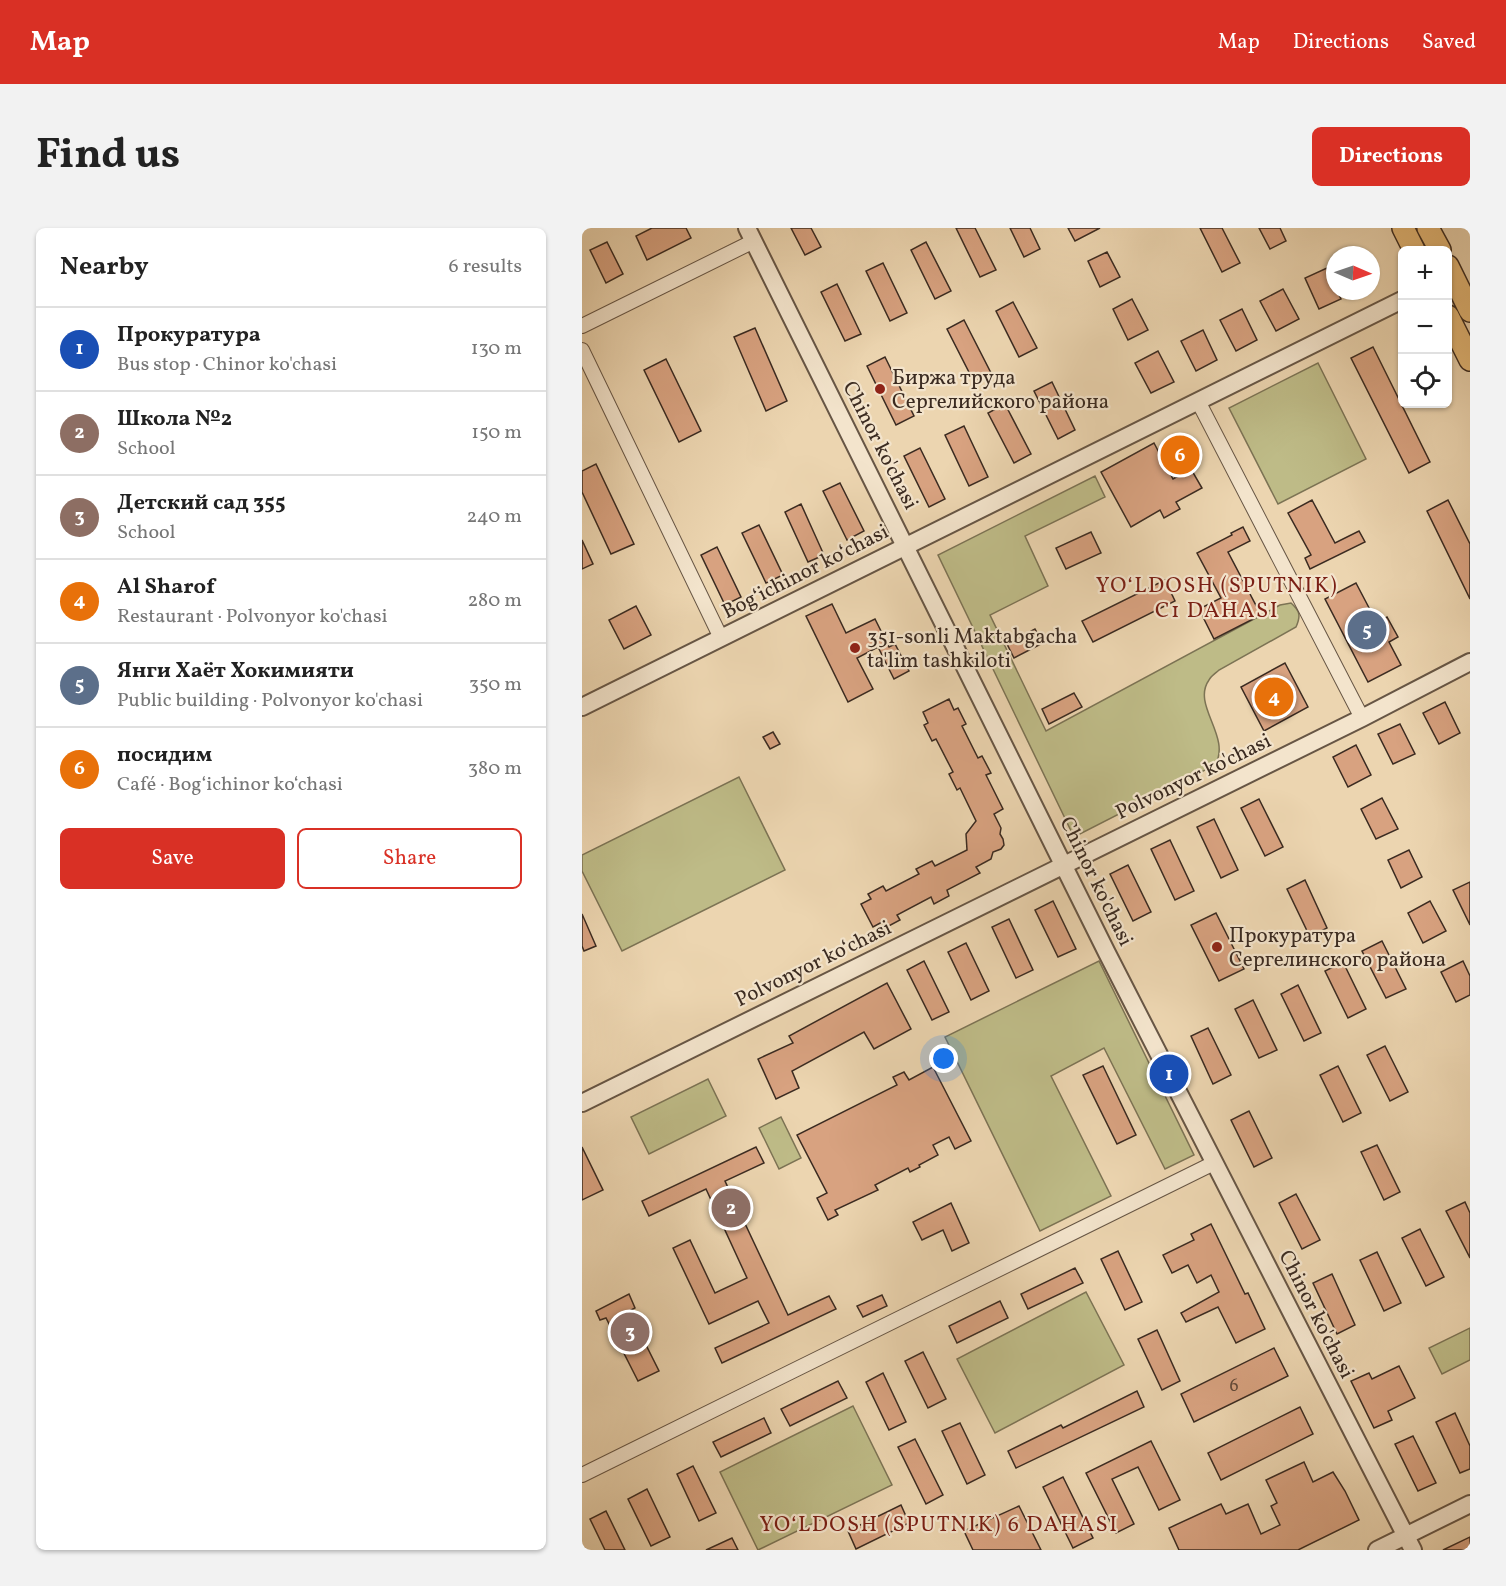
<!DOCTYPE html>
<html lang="en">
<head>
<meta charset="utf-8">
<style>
	body { margin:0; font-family:Vollkorn,serif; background:#f2f2f2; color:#222 }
	.controls { position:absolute; right:18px; top:18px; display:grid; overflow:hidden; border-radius:9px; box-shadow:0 2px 4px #0004 }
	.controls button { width:54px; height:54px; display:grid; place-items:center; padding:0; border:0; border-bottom:2px solid #e0e0e0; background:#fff; color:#222; font:30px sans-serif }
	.compass { position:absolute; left:744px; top:18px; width:54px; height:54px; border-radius:50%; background:#fff; box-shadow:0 2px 4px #0004; rotate:92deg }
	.you { position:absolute; left:362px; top:831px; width:21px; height:21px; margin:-15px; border:4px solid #fff; border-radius:50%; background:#1a73e8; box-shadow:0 0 0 9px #1a73e833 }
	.badge { display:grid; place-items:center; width:39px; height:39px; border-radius:50%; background:#d93025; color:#fff; font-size:20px; font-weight:700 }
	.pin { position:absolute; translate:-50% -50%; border:3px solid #fff; box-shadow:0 2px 6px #0006 }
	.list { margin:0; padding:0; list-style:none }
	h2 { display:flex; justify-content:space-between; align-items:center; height:78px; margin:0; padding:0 24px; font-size:26px }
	h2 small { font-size:20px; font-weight:400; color:#767676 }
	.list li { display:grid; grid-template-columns:39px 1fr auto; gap:18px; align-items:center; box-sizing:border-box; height:84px; padding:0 24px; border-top:2px solid #e0e0e0 }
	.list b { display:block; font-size:22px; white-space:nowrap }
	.list p { margin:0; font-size:20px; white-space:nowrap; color:#767676 }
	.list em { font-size:20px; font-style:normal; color:#767676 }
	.actions { display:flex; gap:12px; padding:18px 24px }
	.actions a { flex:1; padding:14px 0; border:2px solid #d93025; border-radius:9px; text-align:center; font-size:21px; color:#d93025 }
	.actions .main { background:#d93025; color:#fff }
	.icon { flex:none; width:33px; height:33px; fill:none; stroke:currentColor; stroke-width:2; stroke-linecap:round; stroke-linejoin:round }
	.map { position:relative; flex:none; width:888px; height:1322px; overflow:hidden; border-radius:9px }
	header { display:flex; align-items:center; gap:36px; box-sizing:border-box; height:84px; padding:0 30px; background:#d93025; color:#fff }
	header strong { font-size:28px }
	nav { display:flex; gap:33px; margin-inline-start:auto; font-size:21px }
	.intro { display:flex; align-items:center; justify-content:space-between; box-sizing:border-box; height:144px; padding:0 36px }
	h1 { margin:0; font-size:42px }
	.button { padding:15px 27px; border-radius:9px; background:#d93025; color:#fff; font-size:21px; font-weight:700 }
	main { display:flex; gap:36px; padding:0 36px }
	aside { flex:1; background:#fff; border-radius:9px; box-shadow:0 2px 4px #0004 }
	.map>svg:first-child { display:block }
	.green { fill:#bebb87; stroke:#7c7354; stroke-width:1.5 }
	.building { fill:#d8a280; stroke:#3b2b21; stroke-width:1.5 }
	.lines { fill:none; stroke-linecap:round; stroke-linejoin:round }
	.minor-casing { stroke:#675645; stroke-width:16 }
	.tertiary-casing { stroke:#675645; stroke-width:20 }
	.primary-casing { stroke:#3b2b21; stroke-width:24 }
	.minor { stroke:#f3e4cc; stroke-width:14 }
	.tertiary { stroke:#f3e4cc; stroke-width:16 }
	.primary { stroke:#e6ba78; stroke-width:21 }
	.poi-dot { fill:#8f2418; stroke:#f3e4cc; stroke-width:2 }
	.labels { text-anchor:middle; stroke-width:4.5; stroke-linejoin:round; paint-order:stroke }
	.number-label { font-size:18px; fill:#624939 }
	.poi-label { font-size:21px; fill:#3b2b21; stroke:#f3e4cc; text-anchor:start }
	.street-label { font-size:21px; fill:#3b2b21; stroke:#f3e4cc }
	.neighbourhood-label { font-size:22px; letter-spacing:1.5px; fill:#7a1f14; stroke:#f3e4cc }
</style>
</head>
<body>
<header>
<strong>Map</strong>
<nav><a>Map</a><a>Directions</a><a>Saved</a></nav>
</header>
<div class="intro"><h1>Find us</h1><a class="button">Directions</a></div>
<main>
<aside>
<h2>Nearby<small>6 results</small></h2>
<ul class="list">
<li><span class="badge" style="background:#1a4fb4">1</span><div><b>Прокуратура</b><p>Bus stop · Chinor ko'chasi</p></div><em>130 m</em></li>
<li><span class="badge" style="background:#8d6e63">2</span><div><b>Школа №2</b><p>School</p></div><em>150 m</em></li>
<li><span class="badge" style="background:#8d6e63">3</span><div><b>Детский сад 355</b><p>School</p></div><em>240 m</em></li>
<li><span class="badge" style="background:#e8710a">4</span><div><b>Al Sharof</b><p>Restaurant · Polvonyor ko'chasi</p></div><em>280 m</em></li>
<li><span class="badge" style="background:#5c6f8a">5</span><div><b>Янги Хаёт Хокимияти</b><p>Public building · Polvonyor ko'chasi</p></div><em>350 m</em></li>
<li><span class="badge" style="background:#e8710a">6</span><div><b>посидим</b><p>Café · Bogʻichinor koʻchasi</p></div><em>380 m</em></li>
</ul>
<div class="actions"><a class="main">Save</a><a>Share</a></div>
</aside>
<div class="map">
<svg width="888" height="1322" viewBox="0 0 888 1322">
	<rect width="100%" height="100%" fill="#ecd5b0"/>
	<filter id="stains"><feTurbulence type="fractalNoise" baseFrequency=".00333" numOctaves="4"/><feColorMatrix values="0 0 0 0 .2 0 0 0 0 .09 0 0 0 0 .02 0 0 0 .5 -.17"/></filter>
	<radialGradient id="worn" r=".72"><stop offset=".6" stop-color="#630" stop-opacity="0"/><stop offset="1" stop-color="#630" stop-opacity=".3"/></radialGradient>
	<g class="green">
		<polygon points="736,135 784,231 696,276 647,180"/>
		<path d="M513 248 523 269 443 308 466 358 408 387 464 503 698 377 709 375C718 383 719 388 714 399L637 442C634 445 629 448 627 452 609 477 650 509 633 537L492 609 356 327Z"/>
		<polygon points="157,549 203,642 40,723 0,643 0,627"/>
		<polygon points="517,733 612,927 583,941 522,820 469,848 529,968 458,1003 363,809"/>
		<polygon points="126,851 144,888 67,926 49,889"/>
		<polygon points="199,889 219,930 197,941 177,900"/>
		<polygon points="504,1064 542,1137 413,1205 375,1131"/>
		<polygon points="888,1100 888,1132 860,1146 847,1120"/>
		<polygon points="271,1178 310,1257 176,1322 138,1244"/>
	</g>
	<g class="building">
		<polygon points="70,0 104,0 109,10 65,32 54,8"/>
		<polygon points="209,0 229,0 239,19 223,27"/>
		<polygon points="374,0 393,0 414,42 398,49"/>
		<polygon points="428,0 448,0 458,21 442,29"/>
		<polygon points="486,0 518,0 493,13"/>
		<polygon points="618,0 640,0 658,35 640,44"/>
		<polygon points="677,0 698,0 704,13 688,21"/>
		<polygon points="25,14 41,46 24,55 8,22"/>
		<polygon points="344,14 369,63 353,71 329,22"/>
		<polygon points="525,24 538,49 518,59 506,33"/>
		<polygon points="301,35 325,85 308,93 284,43"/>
		<polygon points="745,40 753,58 753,63 755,63 759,71 737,81 723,50"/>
		<polygon points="255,56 279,106 263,113 239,64"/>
		<polygon points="701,61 717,91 694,103 678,73"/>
		<polygon points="550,71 566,102 546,112 531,81"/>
		<polygon points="431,74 455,120 437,129 414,83"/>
		<polygon points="660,81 675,112 654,123 638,92"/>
		<polygon points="382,92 409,145 392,154 365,101"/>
		<polygon points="173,100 205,173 184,183 152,109"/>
		<polygon points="621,102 635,132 614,143 599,113"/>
		<polygon points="791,119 848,234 827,245 769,130"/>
		<polygon points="576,123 592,154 569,165 553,135"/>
		<polygon points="303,129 332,188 314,197 285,138"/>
		<polygon points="84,131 119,203 97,214 62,142"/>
		<polygon points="470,154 493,202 476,211 452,163"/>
		<polygon points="423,176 449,226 432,235 406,185"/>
		<polygon points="382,198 406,249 387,258 363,207"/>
		<polygon points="572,215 591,251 609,241 620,260 594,274 598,281 582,290 578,282 549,299 519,244"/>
		<polygon points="338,220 363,271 347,279 322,228"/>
		<polygon points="14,236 52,316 29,326 0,264 0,243"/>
		<polygon points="258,255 282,303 265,312 241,263"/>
		<polygon points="730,272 753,315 777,303 783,314 728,341 723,330 729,327 706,285"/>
		<polygon points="866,272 888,316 888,371 845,283"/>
		<polygon points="219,276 242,327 226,334 203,284"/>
		<polygon points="177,297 201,347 184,355 160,305"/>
		<polygon points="661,299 668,313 646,324 679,387 632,411 617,381 639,370 615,325 650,307 649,305"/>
		<polygon points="509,304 519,325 484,341 474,320"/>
		<polygon points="0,312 11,336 0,341"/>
		<polygon points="135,319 159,369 143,377 119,327"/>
		<polygon points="583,352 593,373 511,414 500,393"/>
		<polygon points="774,355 795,395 805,389 816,409 807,414 819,437 786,454 743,371"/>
		<polygon points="250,376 264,405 293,391 307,419 313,416 327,443 312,451 296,419 275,430 291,461 266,474 224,388"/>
		<polygon points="54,378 69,407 42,421 27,392"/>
		<polygon points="453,401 461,415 432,430 425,416"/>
		<polygon points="703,435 726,479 682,503 659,459"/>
		<polygon points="492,465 500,479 467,496 460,481"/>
		<polygon points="367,471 372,482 376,480 384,496 380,498 396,530 400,528 409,545 404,547 421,581 412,586 419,600 418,606 421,611 422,617 419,621 411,624 409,631 394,639 398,645 365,662 367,668 352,676 349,669 315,687 318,692 303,700 300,694 291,699 279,676 289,671 286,666 301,658 304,663 337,646 334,641 350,633 353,638 385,622 384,606 394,593 378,560 375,562 367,546 371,544 354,511 350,513 342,497 346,495 341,484"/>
		<polygon points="863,474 878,505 857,516 841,485"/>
		<polygon points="818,496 833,526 811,536 796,506"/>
		<polygon points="191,504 198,516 188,521 181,509"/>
		<polygon points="774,517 789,547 766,559 751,529"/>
		<polygon points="800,570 816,601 794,611 779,581"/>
		<polygon points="677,571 701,619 683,628 659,580"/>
		<polygon points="632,591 656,642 639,650 615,599"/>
		<polygon points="588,612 612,663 593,672 569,621"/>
		<polygon points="827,622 840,649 819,660 806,632"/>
		<polygon points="546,637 569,684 551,693 528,646"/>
		<polygon points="723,652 745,700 728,709 705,661"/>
		<polygon points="888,654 888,697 871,662"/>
		<polygon points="471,673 494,721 476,729 453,682"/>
		<polygon points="848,673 864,703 841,715 826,685"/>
		<polygon points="634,685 662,741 637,753 609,697"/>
		<polygon points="0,686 14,718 2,723 0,718"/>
		<polygon points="427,691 451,742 434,750 410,699"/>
		<polygon points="800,713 824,761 804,770 780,723"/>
		<polygon points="384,715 407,763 389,772 366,724"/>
		<polygon points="342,733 367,784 350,792 325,742"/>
		<polygon points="881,733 888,748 888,767 874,774 859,744"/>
		<polygon points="761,734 784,781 766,790 743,743"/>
		<polygon points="305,755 329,801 292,821 282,804 210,843 217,860 194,871 176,831 211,815 207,808"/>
		<polygon points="716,757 739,805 722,813 699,766"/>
		<polygon points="671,772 695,822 677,830 653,781"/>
		<polygon points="626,800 649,847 631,856 609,808"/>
		<polygon points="803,818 826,864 808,873 785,827"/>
		<polygon points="521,838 554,907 535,916 501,847"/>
		<polygon points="756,838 779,885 761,894 738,847"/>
		<polygon points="351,839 389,913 373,921 367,909 351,917 356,927 337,937 338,939 328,944 326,940 293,957 296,962 253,982 256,987 246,992 235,970 245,965 215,907 315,857 311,849 322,844 327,852"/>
		<polygon points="667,883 690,930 672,939 649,892"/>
		<polygon points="795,917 818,964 802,972 779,924"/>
		<polygon points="0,919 21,962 0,972"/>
		<polygon points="174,919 182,935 143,953 206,1087 247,1068 254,1081 140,1135 133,1120 187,1095 176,1073 127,1096 91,1020 108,1012 133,1065 165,1050 124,961 67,988 60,973"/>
		<polygon points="714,966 738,1012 720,1021 697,975"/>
		<polygon points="883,974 888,985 888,1030 864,983"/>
		<polygon points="369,975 387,1015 370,1023 361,1002 340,1012 331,994"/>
		<polygon points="629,996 663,1066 666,1065 683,1101 654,1115 636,1079 604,1094 599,1085 637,1064 629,1047 615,1055 606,1037 590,1045 581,1027 612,1012 609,1006"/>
		<polygon points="838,1001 862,1049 844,1058 820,1010"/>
		<polygon points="536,1023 560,1074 543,1082 519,1031"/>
		<polygon points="795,1024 819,1075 802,1083 778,1032"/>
		<polygon points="493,1040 501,1055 446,1081 439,1066"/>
		<polygon points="750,1046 773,1097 755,1106 731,1055"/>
		<polygon points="47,1066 53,1080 47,1083 77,1143 56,1153 24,1090 18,1092 14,1083"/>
		<polygon points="300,1067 305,1078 281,1089 275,1078"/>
		<polygon points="418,1073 426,1090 375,1115 367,1098"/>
		<polygon points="575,1102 598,1153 580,1162 556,1111"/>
		<polygon points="692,1120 706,1148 612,1194 599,1166"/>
		<polygon points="341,1124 364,1171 346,1180 323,1133"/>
		<polygon points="817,1138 833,1170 806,1183 810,1192 792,1200 769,1153 787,1145 790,1151"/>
		<polygon points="301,1145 324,1194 307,1202 284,1154"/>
		<polygon points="256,1153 265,1170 208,1198 199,1181"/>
		<polygon points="555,1163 562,1179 434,1240 426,1223 479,1197 481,1200"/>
		<polygon points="718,1179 731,1206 639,1252 626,1225"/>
		<polygon points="873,1185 888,1218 888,1241 878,1245 854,1194"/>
		<polygon points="182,1190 189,1205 139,1229 131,1214"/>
		<polygon points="378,1195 403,1247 385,1256 360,1203"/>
		<polygon points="831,1208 854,1255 836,1263 813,1216"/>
		<polygon points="333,1211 361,1267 344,1276 316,1219"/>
		<polygon points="569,1213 598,1272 577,1282 556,1239 530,1251 552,1296 534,1305 504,1245"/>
		<polygon points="722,1234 731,1254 751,1244 763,1263 777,1292 716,1322 597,1322 587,1300 639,1276 644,1286 666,1276 679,1306 698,1297 689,1278 695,1275 684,1252"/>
		<polygon points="111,1238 134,1285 117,1293 95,1246"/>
		<polygon points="481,1249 511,1310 491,1320 461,1259"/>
		<polygon points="65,1261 88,1309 69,1318 46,1271"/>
		<polygon points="319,1277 327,1295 274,1321 266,1303"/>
		<polygon points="437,1278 459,1322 391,1322 382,1303"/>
		<polygon points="24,1283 43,1322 23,1322 8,1291"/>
		<polygon points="888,1309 888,1322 861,1322"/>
		<polygon points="150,1310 156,1322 124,1322"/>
	</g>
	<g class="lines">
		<defs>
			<g id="minor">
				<polyline points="0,98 172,13"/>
				<polyline points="0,122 139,410"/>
				<polyline points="616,173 780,490"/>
				<polyline points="0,1247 632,935"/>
			</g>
			<g id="tertiary">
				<polyline points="165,0 525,725 831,1322"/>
				<polyline points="0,479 820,72"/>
				<polyline points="0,875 780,490 888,434"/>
				<polyline points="795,1322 888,1276"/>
			</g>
			<g id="primary">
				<polyline points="821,0 832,22"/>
				<polyline points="846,0 858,22"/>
				<polyline points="866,38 888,83"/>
				<polyline points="866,88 888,132"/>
			</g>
		</defs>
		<use href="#minor" class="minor-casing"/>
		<use href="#tertiary" class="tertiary-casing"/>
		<use href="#primary" class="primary-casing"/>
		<use href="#minor" class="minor"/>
		<use href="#tertiary" class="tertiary"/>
		<use href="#primary" class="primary"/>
	</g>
	<g class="poi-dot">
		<circle cx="298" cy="161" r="6"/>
		<circle cx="273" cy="420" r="6"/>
		<circle cx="635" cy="719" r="6"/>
	</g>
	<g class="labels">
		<g class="number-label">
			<text x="652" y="1163">6</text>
		</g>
		<g class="poi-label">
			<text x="310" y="156">Биржа труда<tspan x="310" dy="24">Сергелийского района</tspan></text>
			<text x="285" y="415">351-sonli Maktabgacha<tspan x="285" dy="24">ta'lim tashkiloti</tspan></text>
			<text x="647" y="714">Прокуратура<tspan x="647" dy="24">Сергелинского района</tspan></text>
		</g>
		<g class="street-label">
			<text transform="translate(299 217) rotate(63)" y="7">Chinor ko'chasi</text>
			<text transform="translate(223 343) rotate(-27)" y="7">Bogʻichinor koʻchasi</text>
			<text transform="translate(611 548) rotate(-26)" y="7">Polvonyor ko'chasi</text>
			<text transform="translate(515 653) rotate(64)" y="7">Chinor ko'chasi</text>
			<text transform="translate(231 735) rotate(-26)" y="7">Polvonyor koʻchasi</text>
			<text transform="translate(735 1086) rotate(63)" y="7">Chinor ko'chasi</text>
		</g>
		<g class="neighbourhood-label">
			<text x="635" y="364">YO‘LDOSH (SPUTNIK)<tspan x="635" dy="25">C1 DAHASI</tspan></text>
			<text x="357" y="1303">YO‘LDOSH (SPUTNIK) 6 DAHASI</text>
		</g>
	</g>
	<rect width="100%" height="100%" filter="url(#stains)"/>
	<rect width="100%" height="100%" fill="url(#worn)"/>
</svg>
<div class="controls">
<button>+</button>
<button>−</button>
<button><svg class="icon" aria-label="locate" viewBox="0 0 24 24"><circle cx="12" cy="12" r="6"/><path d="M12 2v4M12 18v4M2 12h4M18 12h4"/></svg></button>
</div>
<svg class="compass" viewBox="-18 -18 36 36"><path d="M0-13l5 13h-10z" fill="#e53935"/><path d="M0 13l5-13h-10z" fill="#767676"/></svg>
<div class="you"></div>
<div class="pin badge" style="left:587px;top:846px;background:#1a4fb4">1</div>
<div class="pin badge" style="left:149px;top:980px;background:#8d6e63">2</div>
<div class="pin badge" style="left:48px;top:1104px;background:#8d6e63">3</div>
<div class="pin badge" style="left:692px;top:469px;background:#e8710a">4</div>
<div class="pin badge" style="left:785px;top:402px;background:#5c6f8a">5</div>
<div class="pin badge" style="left:598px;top:227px;background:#e8710a">6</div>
</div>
</main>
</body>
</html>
